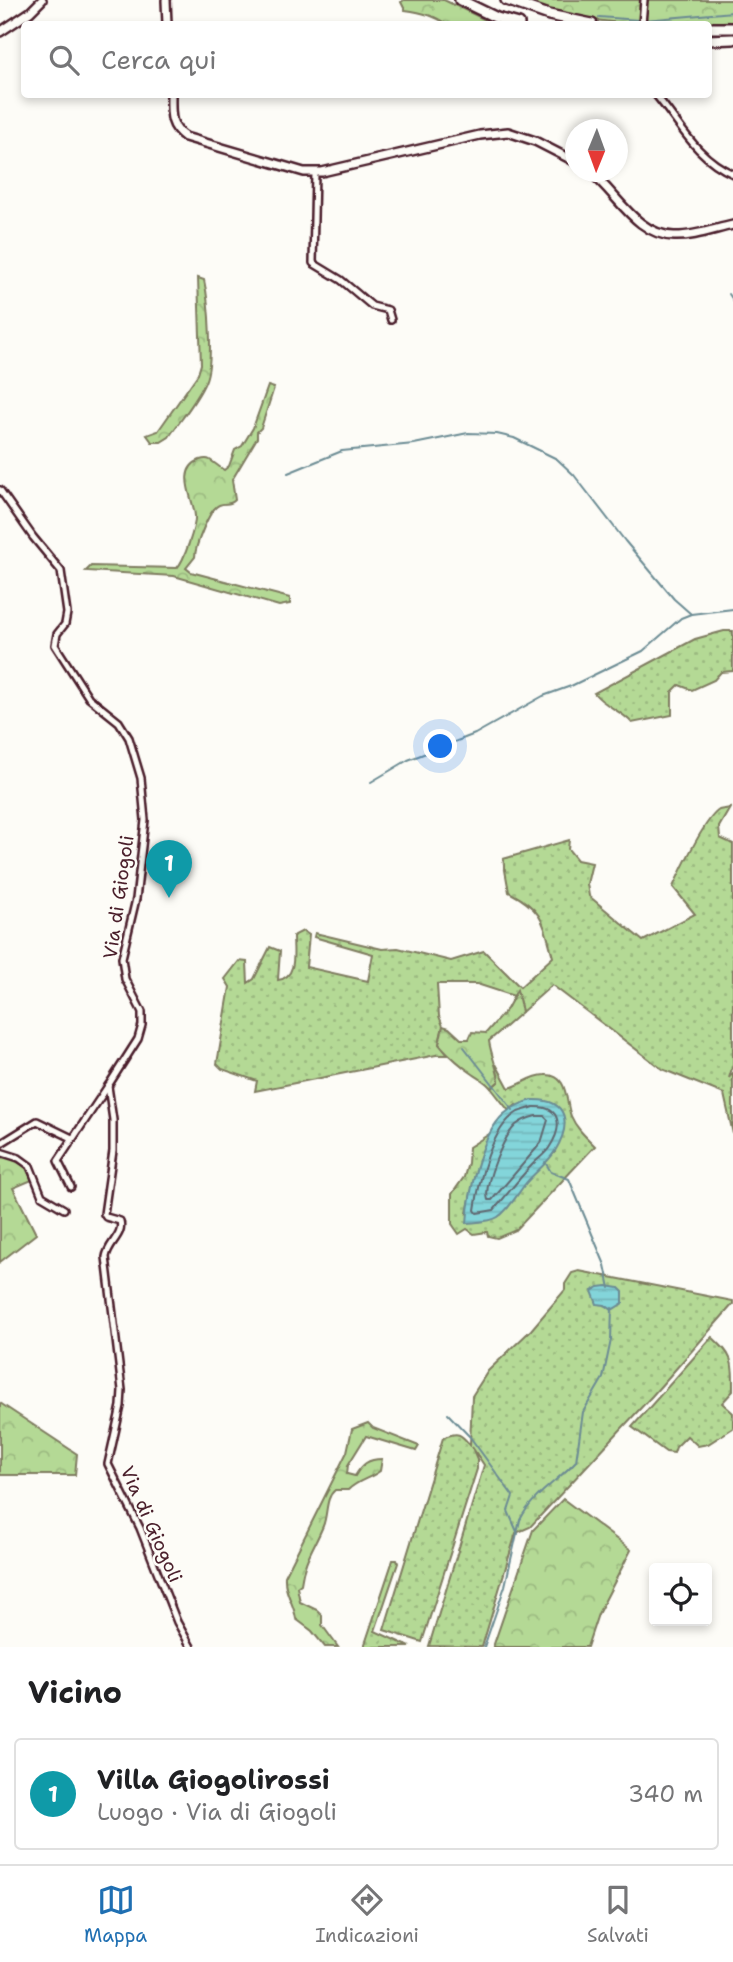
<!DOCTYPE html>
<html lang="it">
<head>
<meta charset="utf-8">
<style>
	body { margin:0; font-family:"Shantell Sans",sans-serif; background:#f2f2f2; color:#202124 }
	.controls { position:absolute; right:21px; bottom:21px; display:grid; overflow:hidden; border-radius:7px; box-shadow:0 4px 10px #0003 }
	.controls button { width:63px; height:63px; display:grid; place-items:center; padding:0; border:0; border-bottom:2px solid #e0e0e0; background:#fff; color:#202124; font:35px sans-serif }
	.compass { position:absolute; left:565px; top:119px; width:63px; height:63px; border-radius:50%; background:#fff; box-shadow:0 4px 10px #0003; rotate:181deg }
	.you { position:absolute; left:441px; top:747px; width:24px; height:24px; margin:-18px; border:5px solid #fff; border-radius:50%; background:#1a73e8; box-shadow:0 0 0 10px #1a73e833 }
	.badge { display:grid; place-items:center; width:46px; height:46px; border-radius:50%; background:#1f6fb2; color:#fff; font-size:23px; font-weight:700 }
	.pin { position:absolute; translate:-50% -58px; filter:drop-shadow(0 2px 4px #0008) }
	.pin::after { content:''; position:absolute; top:37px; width:24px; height:21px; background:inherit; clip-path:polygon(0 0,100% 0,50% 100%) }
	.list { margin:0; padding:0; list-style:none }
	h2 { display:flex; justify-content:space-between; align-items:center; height:91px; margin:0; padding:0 28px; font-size:30px }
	h2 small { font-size:23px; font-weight:400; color:#757577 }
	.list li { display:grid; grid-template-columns:46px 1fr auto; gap:21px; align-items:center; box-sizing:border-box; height:112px; margin:0 14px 14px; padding:0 14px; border:2px solid #e0e0e0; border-radius:7px }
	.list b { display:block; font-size:26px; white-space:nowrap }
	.list p { margin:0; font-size:23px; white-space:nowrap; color:#757577 }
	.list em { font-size:23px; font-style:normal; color:#757577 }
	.icon { flex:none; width:38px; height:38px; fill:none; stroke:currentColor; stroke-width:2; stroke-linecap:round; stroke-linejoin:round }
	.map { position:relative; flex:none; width:733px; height:1647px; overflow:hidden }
	.search { position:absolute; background:#fff; box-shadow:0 4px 10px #0003; left:21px; right:21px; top:21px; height:77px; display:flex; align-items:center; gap:18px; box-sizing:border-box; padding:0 24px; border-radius:7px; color:#757577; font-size:26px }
	.sheet { height:217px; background:#fff }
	nav { display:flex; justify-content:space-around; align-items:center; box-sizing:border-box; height:98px; border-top:2px solid #e0e0e0; background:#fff; font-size:19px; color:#757577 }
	nav a { display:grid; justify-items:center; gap:4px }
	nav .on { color:#1f6fb2 }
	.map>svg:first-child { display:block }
	.grass { fill:url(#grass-dots); stroke:#7f7c60; stroke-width:2 }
	.forest { fill:url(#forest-crowns); stroke:#7f7c60; stroke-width:2 }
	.water { fill:url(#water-rules); stroke:#6c8c94; stroke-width:2 }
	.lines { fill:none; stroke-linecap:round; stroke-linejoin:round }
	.shore { stroke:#616871; stroke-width:2 }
	.stream { stroke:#6c8c94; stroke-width:2 }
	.street-casing { stroke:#4a1f2b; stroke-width:10 }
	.secondary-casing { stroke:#4a1f2b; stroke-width:12 }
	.highway-casing { stroke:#4a1f2b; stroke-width:14 }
	.street { stroke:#fdfcf7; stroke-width:5 }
	.secondary { stroke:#fdfcf7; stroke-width:7 }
	.highway { stroke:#fdfcf7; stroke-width:9 }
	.labels { text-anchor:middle; stroke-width:5; stroke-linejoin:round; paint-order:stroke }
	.street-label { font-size:19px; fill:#4a1f2b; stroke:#fdfcf7 }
</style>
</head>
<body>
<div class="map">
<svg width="733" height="1647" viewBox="0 0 733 1647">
	<defs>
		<pattern id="grass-dots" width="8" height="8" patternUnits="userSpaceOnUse" patternTransform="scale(1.75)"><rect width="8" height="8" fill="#b4d995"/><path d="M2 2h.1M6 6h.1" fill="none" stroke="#9cba81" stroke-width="1.8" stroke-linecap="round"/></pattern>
		<pattern id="forest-crowns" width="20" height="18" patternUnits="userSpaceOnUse" patternTransform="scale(1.75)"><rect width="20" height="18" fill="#b4d995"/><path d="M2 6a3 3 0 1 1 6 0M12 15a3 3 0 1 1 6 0" fill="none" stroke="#9cba81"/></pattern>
		<pattern id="water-rules" width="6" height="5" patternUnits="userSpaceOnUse" patternTransform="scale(1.75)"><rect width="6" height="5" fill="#83d5da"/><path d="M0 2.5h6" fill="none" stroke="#73b6bb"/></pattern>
	</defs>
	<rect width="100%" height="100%" fill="#fdfcf7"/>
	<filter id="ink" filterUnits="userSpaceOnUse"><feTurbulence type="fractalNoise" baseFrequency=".0143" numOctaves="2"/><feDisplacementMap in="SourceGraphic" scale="14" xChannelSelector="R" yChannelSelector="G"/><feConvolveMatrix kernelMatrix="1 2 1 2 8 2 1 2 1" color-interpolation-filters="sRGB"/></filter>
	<g filter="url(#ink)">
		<g class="grass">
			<path d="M724 631H733V671L721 672 714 680 692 690 679 685 672 692V715L632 723C621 710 605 707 594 693L695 639Z"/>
			<path d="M730 808 719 827 720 838 733 844V1065L729 1078 733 1073V1134L724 1094 662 1069 552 985 522 1012 517 991 514 996 477 984H437L439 1016 443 1026 439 1044 448 1055H436L255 1091 257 1081 222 1069 217 1064 230 987 225 979 239 961 247 962 248 983 254 979 270 947 280 951 278 980C298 977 293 952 293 936L303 931 309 935 306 967 368 981 373 954 314 937 315 933 382 949 398 948 451 961 484 951 520 987 553 957C543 921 543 910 509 892L503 859 569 840 568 849 577 860 592 863 587 884 589 896 643 941 695 914 673 887C681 870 704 819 719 810 723 809 727 809 730 808Z"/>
			<path d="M496 1064 509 1088C521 1085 532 1075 545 1075 569 1074 565 1101 571 1116 576 1128 586 1137 595 1146L516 1230 497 1238 488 1236 487 1232 474 1234 467 1229 459 1234 452 1224V1194L464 1177 468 1163 469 1147 491 1133 475 1175 467 1213 537 1170 555 1152 516 1105 509 1111 491 1088 499 1081Z"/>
			<path d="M579 1271 733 1301V1304L652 1396 530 1527 516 1533 482 1647 429 1646 484 1465 472 1447 477 1459V1469L422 1642 384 1630 443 1438C458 1431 461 1434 470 1445L472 1396 488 1371 531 1330 565 1290V1284L572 1273Z"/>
			<path d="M712 1337C733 1356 733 1359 733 1391L722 1403 733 1413V1428L708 1444 698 1446 687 1436 676 1447 674 1453 666 1452 632 1427Z"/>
			<polygon points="393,1560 397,1560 398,1563 375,1631 410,1647 364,1647"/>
		</g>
		<g class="forest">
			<path d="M404 0H444L494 24H446C435 15 420 12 405 10L401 2Z"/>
			<path d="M518 0H733V24C660 26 588 28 518 0Z"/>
			<path d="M198 278 204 280C209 302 214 363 205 382 197 401 181 419 169 437L161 442H152L147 435 158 431 198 374 201 364Z"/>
			<path d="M268 386 274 388 261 428 257 432V438L232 480 235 500C229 506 226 502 219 505 209 509 195 547 195 557L186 568 191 572 290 598V604L279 606 174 576 86 571 91 566 177 568C184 561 196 526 195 516 194 500 175 470 200 460 203 459 207 458 210 460 215 463 219 467 224 470L229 466 235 450 242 446 253 428Z"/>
			<path d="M517 990 522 1012 489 1041C491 1055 497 1067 499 1081L491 1088C485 1081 480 1079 473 1074 461 1066 449 1055 439 1044L443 1026 449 1028 461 1039H469L472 1032 486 1033 507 1009Z"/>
			<polygon points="6,1156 25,1166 32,1180 13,1188 36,1234 0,1262 0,1157"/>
			<polygon points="0,1403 77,1454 75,1475 0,1475"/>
			<path d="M368 1423 373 1428 419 1446 416 1451 366 1436 348 1465 347 1474 355 1476C362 1464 368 1459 382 1459L380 1471C369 1479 358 1480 348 1490H335C325 1498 328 1514 323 1526 314 1548 304 1559 301 1584L297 1587 300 1602 317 1610 322 1615V1625L338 1647H325L312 1631 296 1619C294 1603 284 1593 285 1576L347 1452 352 1429Z"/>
			<polygon points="563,1499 631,1550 598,1614 587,1647 493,1647 533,1530"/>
		</g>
		<g class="water">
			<path d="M533 1100C569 1099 571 1125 555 1151 548 1163 534 1173 526 1183 518 1193 509 1210 498 1217 491 1222 475 1222 467 1223 469 1192 480 1136 504 1114 513 1106 522 1103 533 1100Z"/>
			<polygon points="607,1286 619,1288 623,1292 623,1303 612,1310 605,1305 597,1304 592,1291 599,1287"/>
		</g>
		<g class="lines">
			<g class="shore">
				<path d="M534 1107C563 1106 562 1129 549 1148 545 1154 538 1159 533 1164 519 1178 507 1195 494 1210L477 1213 475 1210C479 1181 491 1127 518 1112 523 1110 529 1109 534 1107Z"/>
				<path d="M536 1116H544L548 1120 541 1143 492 1200H488C483 1185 504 1136 516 1125 522 1120 528 1118 536 1116Z"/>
			</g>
			<g class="stream">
				<polyline points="599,17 639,20"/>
				<polyline points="645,20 733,12"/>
				<polyline points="729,294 733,300"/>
				<polyline points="288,473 342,451 414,444 468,433 497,434 514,438 557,459 574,475 625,541 674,599 691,614"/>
				<polyline points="371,782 408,760 475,734 543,696 571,686 643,651 681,618 691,614 733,609"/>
				<polyline points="464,1047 513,1110"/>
				<polyline points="545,1162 551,1172 569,1179 605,1265 610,1288"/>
				<polyline points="448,1414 470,1437 513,1496 508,1511 518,1534"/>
				<path d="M484 1647 505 1586 520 1520C533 1494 558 1481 576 1461L583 1412 603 1378 611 1340 612 1308"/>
			</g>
			<defs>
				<g id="street">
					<polyline points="642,24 644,0"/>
					<path d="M655 94C681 125 695 157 733 174"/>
					<polyline points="315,173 313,263 341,280 372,306 388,310 391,320"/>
					<path d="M0 490 33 537 61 571 67 613 65 624 57 634 55 645 89 698 119 722 129 738 141 778 145 820 136 899 122 958 125 979 142 1012V1025L138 1039 108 1086 113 1120V1151L104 1214 106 1217 120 1221C124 1235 108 1243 106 1257L122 1390 121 1406 108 1464 140 1528 177 1622 191 1647"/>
					<polyline points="0,1144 37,1121 72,1138"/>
					<polyline points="0,1152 19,1158 30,1166 42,1196 64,1209"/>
					<polyline points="71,1187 58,1161 108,1086"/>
				</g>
				<g id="secondary">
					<polyline points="166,0 167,24"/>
					<polyline points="0,32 30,12 42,0"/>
					<path d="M171 94C171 113 169 126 185 137L304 172H322L480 135 508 132 535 141 576 162"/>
					<path d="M590 172C617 193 636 235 674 236 693 237 714 229 733 225"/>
				</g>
				<g id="highway">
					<polyline points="460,0 497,18 519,24"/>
					<polyline points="506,0 549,15 592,24"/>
					<polyline points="708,28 733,28"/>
					<polyline points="708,40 733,39"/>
				</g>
			</defs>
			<use href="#street" class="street-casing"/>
			<use href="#secondary" class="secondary-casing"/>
			<use href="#highway" class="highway-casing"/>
			<use href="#street" class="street"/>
			<use href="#secondary" class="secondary"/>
			<use href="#highway" class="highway"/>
		</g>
	</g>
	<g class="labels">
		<g class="street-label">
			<text transform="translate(118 897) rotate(-82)" y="7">Via di Giogoli</text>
			<text transform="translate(152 1524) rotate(66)" y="7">Via di Giogoli</text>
		</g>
	</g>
</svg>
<div class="controls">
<button><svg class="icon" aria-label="locate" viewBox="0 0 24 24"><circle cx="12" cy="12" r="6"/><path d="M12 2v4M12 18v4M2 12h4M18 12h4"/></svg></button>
</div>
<svg class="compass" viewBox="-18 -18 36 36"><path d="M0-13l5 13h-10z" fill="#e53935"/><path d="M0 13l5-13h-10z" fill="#757577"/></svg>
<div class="you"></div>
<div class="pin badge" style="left:169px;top:898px;background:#0f9aa8">1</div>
<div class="search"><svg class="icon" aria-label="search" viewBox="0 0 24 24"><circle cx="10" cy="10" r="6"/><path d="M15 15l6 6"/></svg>Cerca qui</div>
</div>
<section class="sheet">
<h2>Vicino<small></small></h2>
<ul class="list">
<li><span class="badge" style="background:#0f9aa8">1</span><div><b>Villa Giogolirossi</b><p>Luogo · Via di Giogoli</p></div><em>340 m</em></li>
</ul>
</section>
<nav>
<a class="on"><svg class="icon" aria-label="map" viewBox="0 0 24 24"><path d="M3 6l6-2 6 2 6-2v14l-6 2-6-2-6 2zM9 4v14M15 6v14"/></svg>Mappa</a>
<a><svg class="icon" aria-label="directions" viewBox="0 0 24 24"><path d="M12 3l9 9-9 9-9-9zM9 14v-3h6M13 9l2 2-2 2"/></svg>Indicazioni</a>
<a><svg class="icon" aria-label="saved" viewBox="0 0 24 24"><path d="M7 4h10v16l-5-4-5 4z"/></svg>Salvati</a>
</nav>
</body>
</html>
